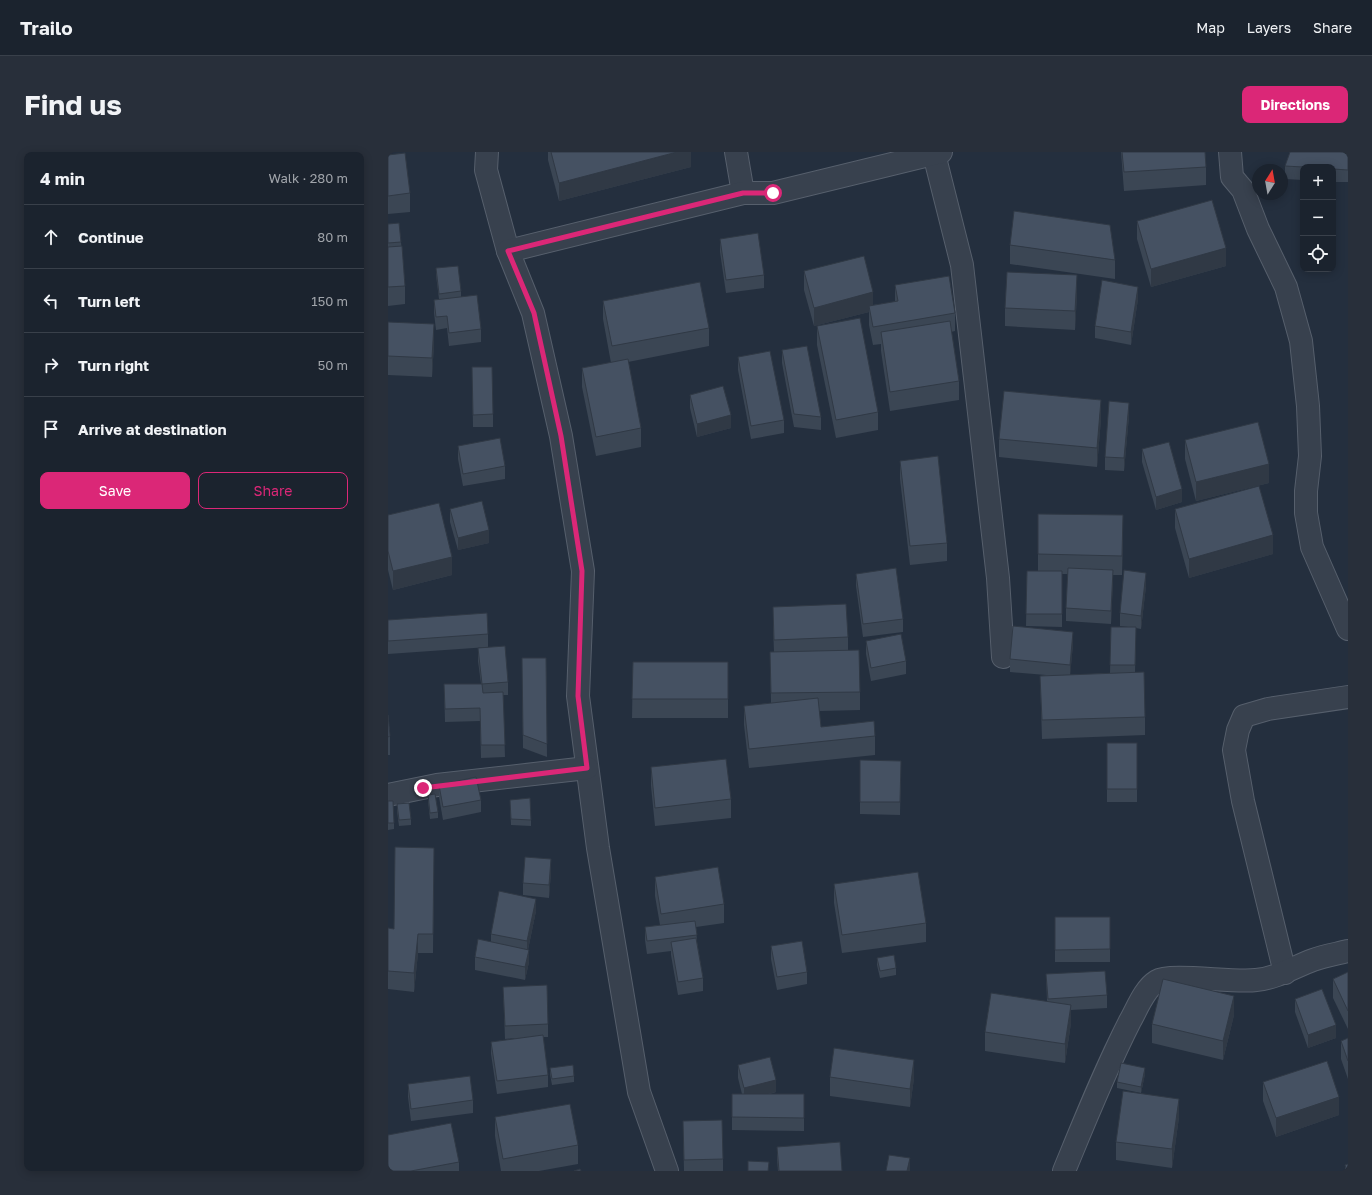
<!DOCTYPE html>
<html lang="en">
<head>
<meta charset="utf-8">
<style>
	body { margin:0; font-family:"Golos Text",sans-serif; background:#282f3a; color:#f1f3f6 }
	.controls { position:absolute; right:12px; top:12px; display:grid; overflow:hidden; border-radius:8px; box-shadow:0 2px 10px #0003 }
	.controls button { width:36px; height:36px; display:grid; place-items:center; padding:0; border:0; border-bottom:1px solid #39404a; background:#1b232e; color:#f1f3f6; font:20px sans-serif }
	.compass { position:absolute; left:864px; top:12px; width:36px; height:36px; border-radius:50%; background:#1b232e; box-shadow:0 2px 10px #0003; rotate:11deg }
	.stop { position:absolute; width:12px; height:12px; margin:-9px; border:3px solid #db2777; border-radius:50%; background:#fff }
	.stop.end { background:#db2777; border-color:#fff; box-shadow:0 1px 4px #0008 }
	.list { margin:0; padding:0; list-style:none }
	h2 { display:flex; justify-content:space-between; align-items:center; height:52px; margin:0; padding:0 16px; font-size:17px }
	h2 small { font-size:13px; font-weight:400; color:#a0a4aa }
	.list li { display:grid; grid-template-columns:26px 1fr auto; gap:12px; align-items:center; box-sizing:border-box; height:64px; padding:0 16px; border-top:1px solid #39404a }
	.list b { display:block; font-size:15px; white-space:nowrap }
	.list em { font-size:13px; font-style:normal; color:#a0a4aa }
	.actions { display:flex; gap:8px; padding:12px 16px }
	.actions a { flex:1; padding:9px 0; border:1px solid #db2777; border-radius:8px; text-align:center; font-size:14px; color:#db2777 }
	.actions .main { background:#db2777; color:#fff }
	.icon { flex:none; width:22px; height:22px; fill:none; stroke:currentColor; stroke-width:2; stroke-linecap:round; stroke-linejoin:round }
	.map { position:relative; flex:none; width:960px; height:1019px; overflow:hidden; border-radius:8px }
	header { display:flex; align-items:center; gap:24px; box-sizing:border-box; height:56px; padding:0 20px; background:#1b232e; border-bottom:1px solid #39404a }
	header strong { font-size:19px }
	nav { display:flex; gap:22px; margin-inline-start:auto; font-size:14px }
	.intro { display:flex; align-items:center; justify-content:space-between; box-sizing:border-box; height:96px; padding:0 24px }
	h1 { margin:0; font-size:28px }
	.button { padding:10px 18px; border-radius:8px; background:#db2777; color:#fff; font-size:14px; font-weight:700 }
	main { display:flex; gap:24px; padding:0 24px }
	aside { flex:1; background:#1b232e; border-radius:8px; box-shadow:0 2px 10px #0003 }
	.map>svg:first-child { display:block }
	.lines { fill:none; stroke-linecap:round; stroke-linejoin:round }
	.street-casing { stroke:#565f6c; stroke-width:24 }
	.street { stroke:#38414e; stroke-width:22 }
	.wall { fill:#3b4654 }
	.shaded-wall { fill:#303945 }
	.building { fill:#455162; stroke:#303945 }
	.route { stroke:#db2777; stroke-width:5 }
</style>
</head>
<body>
<header>
<strong>Trailo</strong>
<nav><a>Map</a><a>Layers</a><a>Share</a></nav>
</header>
<div class="intro"><h1>Find us</h1><a class="button">Directions</a></div>
<main>
<aside>
<h2>4 min<small>Walk · 280 m</small></h2>
<ul class="list">
<li><svg class="icon" aria-label="ahead" viewBox="0 0 24 24"><path d="M12 20V5M6 11l6-6 6 6"/></svg><div><b>Continue</b></div><em>80 m</em></li>
<li><svg class="icon" aria-label="left" viewBox="0 0 24 24"><path d="M17 20v-9H6M10 6l-5 5 5 5"/></svg><div><b>Turn left</b></div><em>150 m</em></li>
<li><svg class="icon" aria-label="right" viewBox="0 0 24 24"><path d="M7 20v-9h11M14 6l5 5-5 5"/></svg><div><b>Turn right</b></div><em>50 m</em></li>
<li><svg class="icon" aria-label="arrive" viewBox="0 0 24 24"><path d="M6 21V4h12l-3 4 3 4H6"/></svg><div><b>Arrive at destination</b></div></li>
</ul>
<div class="actions"><a class="main">Save</a><a>Share</a></div>
</aside>
<div class="map">
<svg width="960" height="1019" viewBox="0 0 960 1019">
	<rect width="100%" height="100%" fill="#242f3e"/>
	<g class="lines">
		<defs>
			<g id="street">
				<polyline points="99,0 98,18 120,99 145,161 173,284 195,419 190,544 210,696 251,940 279,1019"/>
				<polyline points="348,0 355,41"/>
				<polyline points="842,0 844,25 855,38 870,77 898,135 913,189 920,254 922,304 918,339 918,361 924,395 960,477"/>
				<polyline points="546,2 574,113 610,426 615,505"/>
				<polyline points="120,99 355,41 385,41 553,0"/>
				<polyline points="0,643 49,633 199,616"/>
				<polyline points="897,821 855,649 846,598 850,578 856,564 880,557 960,545"/>
				<path d="M676 1019C697 968 717 918 742 869 749 857 756 837 769 829 782 821 846 831 868 828 889 826 906 815 925 808 936 804 948 802 960 799"/>
			</g>
		</defs>
		<use href="#street" class="street-casing"/>
		<use href="#street" class="street"/>
	</g>
	<g class="wall">
		<polygon points="160,0 303,0 303,15 171,49 160,8"/>
		<polygon points="733,0 817,0 818,15 818,33 736,39"/>
		<polygon points="960,0 960,30 945,30 945,15 915,15 915,28 897,27 897,14"/>
		<polygon points="0,3 22,41 22,60 0,62"/>
		<polygon points="749,69 838,114 763,135 749,87"/>
		<polygon points="0,72 13,90 17,134 17,152 0,154"/>
		<polygon points="332,87 376,123 376,136 338,141 332,100"/>
		<polygon points="622,93 727,108 727,127 622,112"/>
		<polygon points="48,116 73,139 73,145 93,177 93,190 61,194 59,176 48,178 46,161 46,148 51,147 48,123"/>
		<polygon points="416,119 485,153 507,150 507,133 567,161 567,179 563,180 571,229 571,248 502,259 493,199 493,192 485,193 481,173 481,160 426,174 416,138"/>
		<polygon points="689,142 687,178 617,174 617,156"/>
		<polygon points="750,147 743,193 707,186 707,174"/>
		<polygon points="215,149 321,176 321,194 240,210 253,276 253,295 208,304 194,235 194,216 223,211 215,167"/>
		<polygon points="0,170 46,191 44,225 0,223"/>
		<polygon points="429,174 490,260 490,278 448,286 429,193"/>
		<polygon points="394,198 433,265 433,278 406,275 394,211"/>
		<polygon points="350,205 396,268 396,281 363,287 350,218"/>
		<polygon points="84,215 105,262 105,275 85,275"/>
		<polygon points="302,243 343,276 309,285 302,256"/>
		<polygon points="741,264 736,319 717,318 717,305"/>
		<polygon points="713,267 709,315 611,305 611,287"/>
		<polygon points="797,288 881,331 808,349 797,307"/>
		<polygon points="70,294 117,314 117,327 75,334 70,307"/>
		<polygon points="754,297 794,350 768,358 754,310"/>
		<polygon points="512,309 559,391 559,409 522,413 512,327"/>
		<polygon points="62,357 101,391 70,398 62,370"/>
		<polygon points="787,357 885,402 801,426 787,376"/>
		<polygon points="650,362 735,382 734,423 725,423 723,472 678,469 678,456 680,422 674,422 674,475 638,474 639,419 650,419"/>
		<polygon points="0,363 64,423 5,438 0,418"/>
		<polygon points="468,422 515,467 515,480 475,485 468,434"/>
		<polygon points="758,434 753,477 748,476 747,521 757,565 757,583 654,587 652,524 658,523 622,520 622,507 685,492 682,523 722,521 723,475 740,475 732,474 732,461"/>
		<polygon points="385,455 460,485 460,499 472,540 472,558 431,559 433,575 487,584 487,603 361,616 356,573 356,554 383,551 382,500 386,500 385,474"/>
		<polygon points="0,468 100,482 100,495 0,502"/>
		<polygon points="478,489 518,509 518,522 483,529 478,502"/>
		<polygon points="90,496 120,530 120,543 115,543 117,605 93,606 92,569 57,570 56,532 93,532 90,509"/>
		<polygon points="134,506 158,506 159,605 135,596"/>
		<polygon points="245,510 340,510 340,566 244,566"/>
		<polygon points="0,563 2,584 2,603 0,603"/>
		<rect x="719" y="591" width="30" height="59"/>
		<polygon points="472,608 513,609 512,663 472,662"/>
		<polygon points="263,615 343,647 343,666 267,674 263,634"/>
		<polygon points="51,633 93,648 93,660 55,668 51,645"/>
		<polygon points="40,643 50,660 50,666 42,667 40,649"/>
		<polygon points="122,648 143,668 143,674 123,673"/>
		<polygon points="0,649 6,671 6,677 0,678"/>
		<polygon points="9,652 23,667 23,673 11,674 9,659"/>
		<polygon points="46,696 45,801 30,801 26,840 0,837 0,776 6,777"/>
		<polygon points="163,720 161,746 135,743 135,731"/>
		<polygon points="267,725 336,752 336,771 308,775 309,790 315,826 315,839 290,843 283,803 283,799 259,802 257,788 257,775 272,773 267,744"/>
		<polygon points="446,732 538,771 538,790 454,801 446,751"/>
		<polygon points="148,759 140,798 141,810 137,828 87,818 87,805 103,790 103,782"/>
		<rect x="667" y="765" width="55" height="45"/>
		<polygon points="383,794 419,820 419,832 389,838 383,807"/>
		<polygon points="489,806 508,816 508,823 492,826 489,813"/>
		<polygon points="960,820 960,877 945,846 945,827"/>
		<polygon points="658,822 719,843 719,856 683,858 683,871 677,911 597,899 597,880 659,849"/>
		<polygon points="115,835 160,872 160,885 155,885 160,923 160,935 109,942 103,902 103,890 130,886 117,887"/>
		<polygon points="907,847 948,886 920,896 907,860"/>
		<polygon points="846,863 835,908 764,891 764,872"/>
		<polygon points="960,886 960,927 953,907 953,889"/>
		<polygon points="350,913 388,940 382,942 416,942 416,979 344,978 344,942 354,942 350,926"/>
		<polygon points="162,916 186,924 186,930 164,933 162,922"/>
		<polygon points="757,922 753,941 729,936 729,930"/>
		<polygon points="442,925 526,926 522,955 442,944"/>
		<polygon points="875,930 951,963 888,985 875,949"/>
		<polygon points="20,932 85,948 85,961 23,969 20,945"/>
		<polygon points="107,965 190,993 190,1012 151,1019 113,1019 107,984"/>
		<polygon points="791,965 784,1016 728,1008 728,990"/>
		<polygon points="295,969 335,1007 335,1019 296,1019"/>
		<polygon points="389,995 454,1019 390,1019 389,1007"/>
		<polygon points="71,1010 71,1019 0,1019"/>
		<polygon points="957,1013 960,1019 957,1019"/>
	</g>
	<g class="shaded-wall">
		<polygon points="289,0 303,0 303,15 171,49 171,31"/>
		<polygon points="838,96 838,114 763,135 763,117"/>
		<polygon points="689,123 689,142 687,178 687,159"/>
		<polygon points="750,135 750,147 743,193 743,180"/>
		<polygon points="485,140 485,159 481,154 481,160 426,174 426,156"/>
		<polygon points="46,172 46,191 44,225 44,206"/>
		<polygon points="713,248 713,267 709,315 709,296"/>
		<polygon points="741,251 741,264 736,319 736,306"/>
		<polygon points="343,263 343,276 309,285 309,272"/>
		<polygon points="881,312 881,331 808,349 808,330"/>
		<polygon points="794,337 794,350 768,358 768,345"/>
		<polygon points="735,363 735,382 734,423 734,404"/>
		<polygon points="101,378 101,391 70,398 70,386"/>
		<polygon points="885,383 885,402 801,426 801,407"/>
		<polygon points="64,405 64,423 5,438 5,419"/>
		<polygon points="725,418 725,431 723,472 723,459"/>
		<polygon points="758,421 758,434 753,477 753,464"/>
		<polygon points="685,480 685,492 682,526 682,513"/>
		<polygon points="163,707 163,720 161,746 161,733"/>
		<polygon points="148,747 148,759 139,802 139,789"/>
		<polygon points="30,782 30,801 26,840 26,821"/>
		<polygon points="141,798 141,810 137,828 137,815"/>
		<polygon points="846,844 846,863 835,908 835,889"/>
		<polygon points="683,853 683,871 677,911 677,892"/>
		<polygon points="948,873 948,886 920,896 920,883"/>
		<polygon points="526,908 526,926 522,955 522,937"/>
		<polygon points="757,916 757,922 753,941 753,935"/>
		<polygon points="388,928 388,940 356,948 356,936"/>
		<polygon points="951,945 951,963 888,985 888,966"/>
		<polygon points="791,947 791,965 784,1016 784,997"/>
		<polygon points="522,1006 522,1019 519,1019"/>
	</g>
	<g class="building">
		<polygon points="163,0 289,0 171,31"/>
		<polygon points="734,0 817,0 818,15 736,20"/>
		<polygon points="902,0 960,0 960,18 945,17 945,15 915,15 897,14"/>
		<polygon points="17,1 22,41 0,44 0,3"/>
		<polygon points="824,48 838,96 763,117 749,69"/>
		<polygon points="626,59 722,73 727,108 622,93"/>
		<polygon points="11,71 13,90 0,91 0,72"/>
		<polygon points="370,81 376,123 338,128 332,87"/>
		<polygon points="14,94 17,134 0,135 0,95"/>
		<polygon points="476,104 485,140 426,156 416,119"/>
		<polygon points="70,114 73,139 51,142 48,116"/>
		<polygon points="619,120 689,123 687,159 617,156"/>
		<polygon points="561,124 567,161 485,175 481,154 510,149 507,133"/>
		<polygon points="714,128 750,135 743,180 707,174"/>
		<polygon points="312,130 321,176 224,194 215,149"/>
		<polygon points="89,143 93,177 61,181 59,164 48,165 46,148"/>
		<polygon points="472,166 490,260 448,268 429,174"/>
		<polygon points="562,169 571,229 502,240 493,180"/>
		<polygon points="0,170 46,172 44,206 0,204"/>
		<polygon points="419,194 433,265 406,262 394,198"/>
		<polygon points="382,199 396,268 363,274 350,205"/>
		<polygon points="240,207 253,276 208,285 194,216"/>
		<polygon points="84,215 104,215 105,262 85,263"/>
		<polygon points="335,234 343,263 309,272 302,243"/>
		<polygon points="616,239 713,248 709,296 611,287"/>
		<polygon points="721,249 741,251 736,306 717,305"/>
		<polygon points="870,270 881,312 808,330 797,288"/>
		<polygon points="112,286 117,314 75,322 70,294"/>
		<polygon points="781,290 794,337 768,345 754,297"/>
		<polygon points="550,304 559,391 522,394 512,309"/>
		<polygon points="871,334 885,383 801,407 787,357"/>
		<polygon points="94,349 101,378 70,386 62,357"/>
		<polygon points="51,351 64,405 5,419 0,399 0,363"/>
		<polygon points="650,362 735,363 734,404 650,402"/>
		<polygon points="508,416 515,467 475,472 468,422"/>
		<polygon points="680,416 725,418 723,459 678,456"/>
		<polygon points="736,418 758,421 753,464 732,461"/>
		<polygon points="639,419 674,419 674,462 638,462"/>
		<polygon points="458,452 460,485 386,488 385,455"/>
		<polygon points="99,461 100,482 0,489 0,468"/>
		<polygon points="625,474 685,480 682,513 622,507"/>
		<polygon points="723,475 748,475 747,513 722,513"/>
		<polygon points="513,482 518,509 483,516 478,489"/>
		<polygon points="117,494 120,530 94,532 90,496"/>
		<polygon points="471,498 472,540 383,541 382,500"/>
		<polygon points="134,506 158,506 159,592 135,583"/>
		<polygon points="245,510 340,510 340,547 244,547"/>
		<polygon points="756,520 757,565 654,568 652,524"/>
		<polygon points="56,532 94,532 95,541 115,540 117,593 93,593 92,556 57,557"/>
		<polygon points="430,546 433,575 486,569 487,584 361,597 356,554"/>
		<polygon points="0,563 2,584 0,585"/>
		<rect x="719" y="591" width="30" height="46"/>
		<polygon points="338,607 343,647 267,656 263,615"/>
		<polygon points="472,608 513,609 512,650 472,650"/>
		<polygon points="88,625 93,648 55,655 51,633"/>
		<polygon points="47,642 50,660 42,661 40,643"/>
		<polygon points="142,646 143,668 123,667 122,648"/>
		<polygon points="0,649 5,649 6,671 0,671"/>
		<polygon points="21,651 23,667 11,668 9,652"/>
		<polygon points="7,695 46,696 45,782 30,782 26,821 0,819 0,776 6,777"/>
		<polygon points="137,705 163,707 161,733 135,731"/>
		<polygon points="330,715 336,752 273,762 267,725"/>
		<polygon points="530,720 538,771 454,783 446,732"/>
		<polygon points="111,739 148,747 139,789 103,782"/>
		<polygon points="667,765 722,765 722,797 667,798"/>
		<polygon points="307,769 309,783 259,789 257,775"/>
		<polygon points="308,786 315,826 290,830 283,790"/>
		<polygon points="90,787 141,798 137,815 87,805"/>
		<polygon points="414,789 419,820 389,825 383,794"/>
		<polygon points="506,803 508,816 492,819 489,806"/>
		<polygon points="717,819 719,843 660,847 658,822"/>
		<polygon points="960,820 960,859 945,827"/>
		<polygon points="775,827 846,844 835,889 764,872"/>
		<polygon points="159,833 160,872 117,874 115,835"/>
		<polygon points="934,837 948,873 920,883 907,847"/>
		<polygon points="603,841 683,853 677,892 597,880"/>
		<polygon points="155,883 160,923 109,929 103,890"/>
		<polygon points="960,886 960,909 953,889"/>
		<polygon points="446,896 526,908 522,937 442,925"/>
		<polygon points="382,905 388,928 356,936 350,913"/>
		<polygon points="939,909 951,945 888,966 875,930"/>
		<polygon points="733,911 757,916 753,935 729,930"/>
		<polygon points="185,913 186,924 164,927 162,916"/>
		<polygon points="82,924 85,948 23,957 20,932"/>
		<polygon points="735,939 791,947 784,997 728,990"/>
		<polygon points="344,942 416,942 416,966 344,965"/>
		<polygon points="182,952 190,993 115,1007 107,965"/>
		<polygon points="334,968 335,1007 296,1008 295,969"/>
		<polygon points="63,971 71,1010 23,1019 0,1019 0,983"/>
		<polygon points="452,990 454,1019 391,1019 389,995"/>
		<polygon points="501,1003 522,1006 519,1019 498,1019"/>
		<polygon points="360,1009 381,1010 380,1019 360,1019"/>
		<polygon points="960,1012 960,1019 959,1019 957,1013"/>
		<polygon points="192,1017 193,1019 186,1019"/>
	</g>
	<g class="lines">
		<polyline class="route" points="35,636 199,616 190,544 194,419 173,284 146,161 120,99 355,41 385,41"/>
	</g>
</svg>
<div class="controls">
<button>+</button>
<button>−</button>
<button><svg class="icon" aria-label="locate" viewBox="0 0 24 24"><circle cx="12" cy="12" r="6"/><path d="M12 2v4M12 18v4M2 12h4M18 12h4"/></svg></button>
</div>
<svg class="compass" viewBox="-18 -18 36 36"><path d="M0-13l5 13h-10z" fill="#e53935"/><path d="M0 13l5-13h-10z" fill="#a0a4aa"/></svg>
<div class="stop" style="left:385px;top:41px"></div>
<div class="stop end" style="left:35px;top:636px"></div>
</div>
</main>
</body>
</html>
